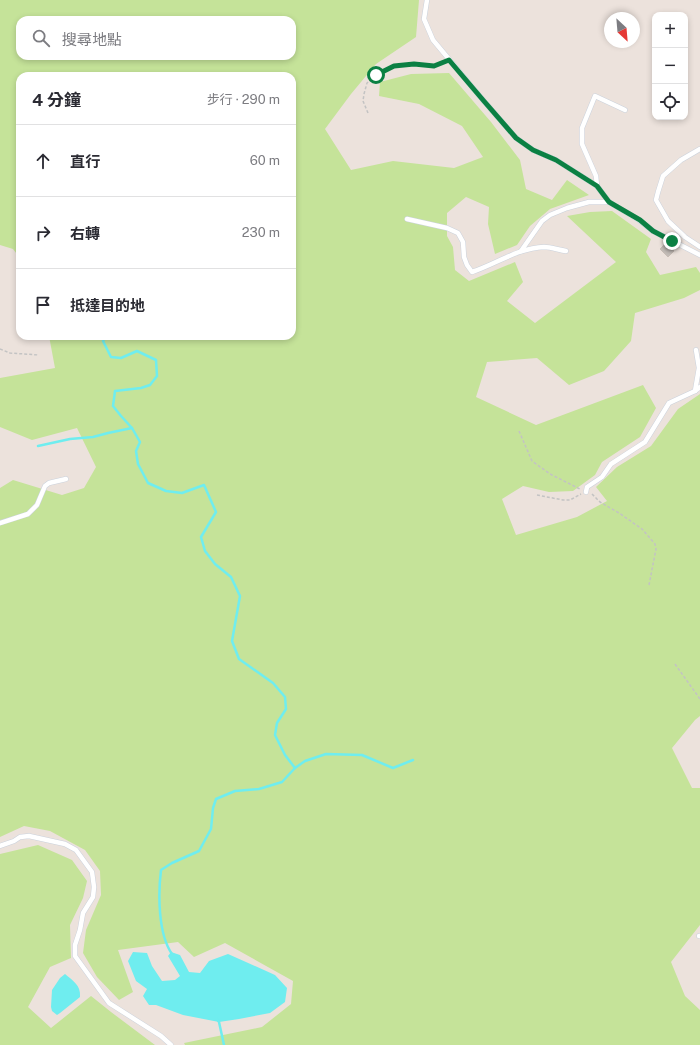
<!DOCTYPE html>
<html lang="zh-TW">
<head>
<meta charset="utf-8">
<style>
	body { margin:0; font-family:"Public Sans","Noto Sans TC",sans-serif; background:#f2f2f3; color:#2b2b33 }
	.controls { position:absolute; right:12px; top:12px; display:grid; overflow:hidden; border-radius:8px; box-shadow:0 2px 6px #0003 }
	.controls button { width:36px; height:36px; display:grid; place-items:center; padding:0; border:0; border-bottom:1px solid #e1e1e2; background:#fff; color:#2b2b33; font:20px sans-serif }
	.compass { position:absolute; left:604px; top:12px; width:36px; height:36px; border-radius:50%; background:#fff; box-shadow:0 2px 6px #0003; rotate:154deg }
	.stop { position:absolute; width:12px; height:12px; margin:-9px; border:3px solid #0b8043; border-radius:50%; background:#fff }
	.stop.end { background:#0b8043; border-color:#fff; box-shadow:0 1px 4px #0008 }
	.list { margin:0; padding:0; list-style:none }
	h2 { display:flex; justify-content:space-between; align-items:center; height:52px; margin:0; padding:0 16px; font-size:17px }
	h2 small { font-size:13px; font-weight:400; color:#7c7c81 }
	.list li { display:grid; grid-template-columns:26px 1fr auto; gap:12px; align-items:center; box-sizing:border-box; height:72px; padding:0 16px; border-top:1px solid #e1e1e2 }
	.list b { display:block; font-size:15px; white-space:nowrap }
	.list em { font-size:13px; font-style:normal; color:#7c7c81 }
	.icon { flex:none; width:22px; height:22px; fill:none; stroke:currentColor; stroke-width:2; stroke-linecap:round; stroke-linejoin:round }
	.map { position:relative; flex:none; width:700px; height:1045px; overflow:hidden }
	.search { position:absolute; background:#fff; box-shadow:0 2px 6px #0003; left:16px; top:16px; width:280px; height:44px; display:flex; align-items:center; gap:10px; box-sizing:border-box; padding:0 14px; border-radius:12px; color:#7c7c81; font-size:15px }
	.panel { position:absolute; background:#fff; box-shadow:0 2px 6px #0003; left:16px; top:72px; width:280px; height:268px; border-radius:12px }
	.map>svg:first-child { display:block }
	.green { fill:#c5e399; fill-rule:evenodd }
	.water { fill:#6fedef }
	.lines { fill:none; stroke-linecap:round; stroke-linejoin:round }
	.stream { stroke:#6fedef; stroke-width:2.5 }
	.building { fill:#c4bdb8; stroke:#c8bdb6 }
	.service-casing { stroke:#cbd2dc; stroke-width:5.5 }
	.path { stroke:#c3c3c3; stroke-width:1.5; stroke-dasharray:3 2; stroke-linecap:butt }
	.service { stroke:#fff; stroke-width:4.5 }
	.route { stroke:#0b8043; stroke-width:5 }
</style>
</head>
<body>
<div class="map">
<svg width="700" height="1045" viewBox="0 0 700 1045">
	<rect width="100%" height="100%" fill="#ece2dc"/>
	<g class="green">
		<path d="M0 0H419L416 37 376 64 351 94 325 129 351 170 393 161 454 168 483 157 462 126 419 104 379 96 380 82 411 74 449 73 491 122 520 160 526 189 552 200 567 180 589 195 550 209 530 226 517 245 495 254 488 224 489 207 466 197 447 213V236L453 247 455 270 469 281 515 262 523 282 507 301 535 323 616 262 567 216 590 212 612 211 651 239 646 252 660 275 696 267 700 273V290L684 298 635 313 631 341 604 371 569 385 537 358 487 362 476 397 536 425 643 385 656 408 640 437 602 462 595 475 573 491 549 492 523 486 502 499 516 535 577 517 607 501 596 487 617 467 651 446 678 409 700 394V716L695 720 672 748 692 788H700V925L671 962 685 996 700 1010V1045H185L184 1043 262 1027 291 1004 293 981 225 943 194 957 178 942 118 950 133 992 119 1000 97 977 83 953 86 930 101 895 100 871 85 850 50 831 24 826 0 837V488L13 480 62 495 84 488 96 467 77 428 32 440 0 427V378L55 368 49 336H292V76H20V258L13 249 0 245ZM20 20H292V56H20Z"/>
		<polygon points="38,845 72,860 87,881 83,898 70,925 71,958 50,967 28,1007 51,1028 91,996 111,1012 155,1045 0,1045 0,854"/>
	</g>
	<g class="water">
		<polygon points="133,952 147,953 152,966 162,981 175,980 180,976 168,956 171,952 180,955 189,972 200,973 209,961 228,954 275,975 287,988 285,1002 270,1013 239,1019 219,1022 183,1015 156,1005 149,1005 143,996 147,989 136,981 128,961"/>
		<path d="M65 974C73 981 81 985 80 997L60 1013 57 1015 52 1011 51 1007 52 990 60 978Z"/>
	</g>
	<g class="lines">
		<g class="stream">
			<polyline points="106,336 103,341 111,357 121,358 137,351 156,360 157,376 150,385 141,388 115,391 113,406 121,416 132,428 140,442 136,451 138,464 148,483 166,491 182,493 204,485 216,512 201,537 205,551 215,564 231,577 240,596 232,641 239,659 273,683 285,697 286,709 277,723 275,735 285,755 295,768"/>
			<polyline points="38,446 70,439 93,437 108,433 132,428"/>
			<path d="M172 954C158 934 158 894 161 870L172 863 199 851 211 829 213 808 216 799 235 791 259 789 282 782 295 768 305 761 326 754 362 755 393 768 413 760"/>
			<polyline points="217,1019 219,1022 224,1045"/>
		</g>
	</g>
	<polygon class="building" points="666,243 674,251 668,257 660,249"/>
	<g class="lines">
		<defs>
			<g id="service">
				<polyline points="427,0 424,19 433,40 483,100 516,138 533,150 556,160 597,186 609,202 639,220 653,231 700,255"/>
				<polyline points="700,149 681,160 663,176 658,192 656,200 668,221 685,237 700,247"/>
				<polyline points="597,186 596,176 582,144 582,128 595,96 625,110"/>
				<path d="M407 219 447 228 458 233 463 242 464 257 467 265 472 272C496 264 518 248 544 247 551 247 559 250 566 251"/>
				<polyline points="521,251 542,221 550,215 567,208 589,202 609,202"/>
				<polyline points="695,391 699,368 696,350"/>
				<polyline points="586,492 587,487 602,477 611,464 645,442 669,403 695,391 700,387"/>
				<polyline points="0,523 28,514 37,505 45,486 49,483 66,479"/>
				<polyline points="0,846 14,841 20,837 29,836 65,844 76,850 92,872 94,887 93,897 83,913 80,930 75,945 75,956 109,1003 161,1036 171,1045"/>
				<polyline points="699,936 700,936"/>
			</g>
		</defs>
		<use href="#service" class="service-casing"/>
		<g class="path">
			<polyline points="368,113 363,101 364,94 367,83 376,75 394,66 414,65 434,66 444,62"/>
			<polyline points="0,349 10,353 39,355"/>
			<polyline points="519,431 532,461 550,474 580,489"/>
			<polyline points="592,494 600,502 619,513 642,529 655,544 656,549 649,585"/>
			<polyline points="537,495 563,500 570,500 581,494"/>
			<polyline points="675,664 700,699"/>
		</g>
		<use href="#service" class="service"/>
	</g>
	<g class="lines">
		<polyline class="route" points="376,75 394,66 414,64 434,66 449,60 483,100 516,138 533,150 556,160 597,186 609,202 640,220 653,231 672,241"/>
	</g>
</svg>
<div class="controls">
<button>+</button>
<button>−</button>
<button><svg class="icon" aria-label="locate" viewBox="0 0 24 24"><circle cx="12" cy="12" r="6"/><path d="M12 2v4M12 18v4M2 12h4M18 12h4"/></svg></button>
</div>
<svg class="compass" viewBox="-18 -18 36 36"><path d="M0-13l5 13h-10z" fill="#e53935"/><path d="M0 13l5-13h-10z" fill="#7c7c81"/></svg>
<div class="stop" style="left:376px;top:75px"></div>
<div class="stop end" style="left:672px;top:241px"></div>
<div class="search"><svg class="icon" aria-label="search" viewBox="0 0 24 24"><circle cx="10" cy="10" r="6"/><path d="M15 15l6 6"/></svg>搜尋地點</div>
<section class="panel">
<h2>4 分鐘<small>步行 · 290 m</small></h2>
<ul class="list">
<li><svg class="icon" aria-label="ahead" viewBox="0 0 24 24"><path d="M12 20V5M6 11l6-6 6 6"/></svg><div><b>直行</b></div><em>60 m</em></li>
<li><svg class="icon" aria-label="right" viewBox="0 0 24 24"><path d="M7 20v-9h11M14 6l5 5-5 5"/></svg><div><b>右轉</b></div><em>230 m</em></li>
<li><svg class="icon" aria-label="arrive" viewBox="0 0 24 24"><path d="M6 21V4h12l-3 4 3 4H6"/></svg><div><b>抵達目的地</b></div></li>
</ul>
</section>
</div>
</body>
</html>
